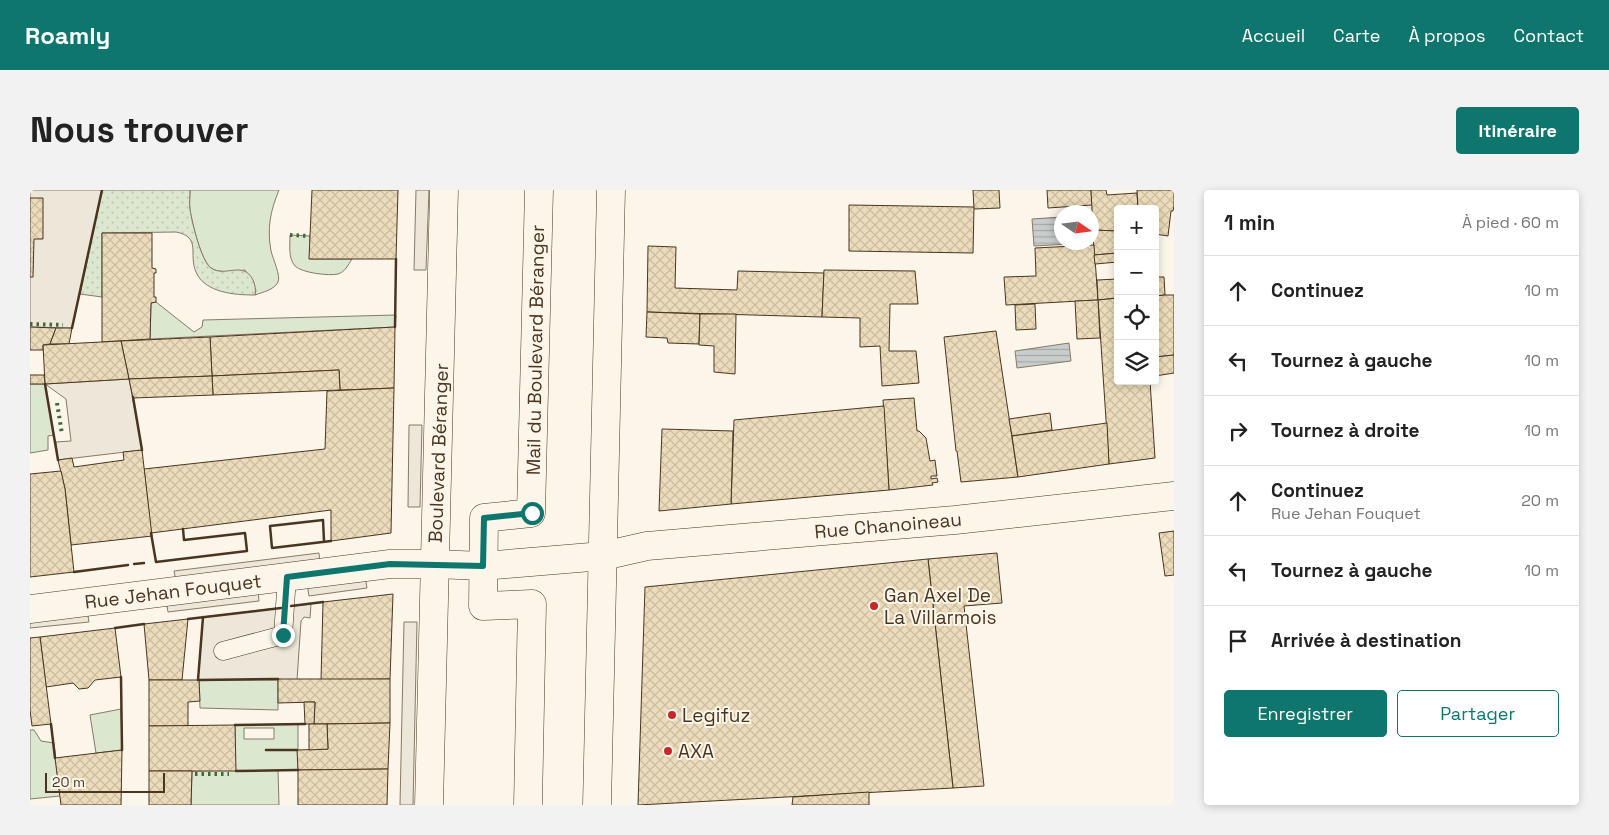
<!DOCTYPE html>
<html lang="fr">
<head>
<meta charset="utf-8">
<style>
	body { margin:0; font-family:"Space Grotesk",sans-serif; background:#f2f2f2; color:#222 }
	.controls { position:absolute; right:15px; top:15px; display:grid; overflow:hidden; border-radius:5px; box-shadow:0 2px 8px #0003 }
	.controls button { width:45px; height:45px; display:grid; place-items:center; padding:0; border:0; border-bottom:1px solid #e0e0e0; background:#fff; color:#222; font:25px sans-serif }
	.compass { position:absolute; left:1024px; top:15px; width:45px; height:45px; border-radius:50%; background:#fff; box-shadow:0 2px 8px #0003; rotate:103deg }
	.scale { position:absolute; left:15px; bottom:12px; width:120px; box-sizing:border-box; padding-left:5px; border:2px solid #4a3520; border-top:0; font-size:14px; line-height:18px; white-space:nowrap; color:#4a3520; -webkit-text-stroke:4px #fbf6e9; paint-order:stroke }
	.stop { position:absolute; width:15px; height:15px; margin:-11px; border:4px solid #0f766e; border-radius:50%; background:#fff }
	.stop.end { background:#0f766e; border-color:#fff; box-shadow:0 1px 5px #0008 }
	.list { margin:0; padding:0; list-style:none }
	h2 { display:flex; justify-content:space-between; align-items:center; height:65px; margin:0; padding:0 20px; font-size:21px }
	h2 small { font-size:16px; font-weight:400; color:#767676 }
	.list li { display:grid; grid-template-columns:32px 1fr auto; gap:15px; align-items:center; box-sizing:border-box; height:70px; padding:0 20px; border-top:1px solid #e0e0e0 }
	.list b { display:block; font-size:19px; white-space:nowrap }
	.list p { margin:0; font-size:16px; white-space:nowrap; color:#767676 }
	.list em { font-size:16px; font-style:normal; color:#767676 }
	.actions { display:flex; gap:10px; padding:15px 20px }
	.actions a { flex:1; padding:11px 0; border:1px solid #0f766e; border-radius:5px; text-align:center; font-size:18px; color:#0f766e }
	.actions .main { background:#0f766e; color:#fff }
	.icon { flex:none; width:28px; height:28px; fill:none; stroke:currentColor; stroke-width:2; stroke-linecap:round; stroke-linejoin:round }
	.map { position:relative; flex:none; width:1144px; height:615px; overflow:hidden; border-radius:5px }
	header { display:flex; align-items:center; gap:30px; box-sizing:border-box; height:70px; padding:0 25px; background:#0f766e; color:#fff }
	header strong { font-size:24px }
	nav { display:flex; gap:28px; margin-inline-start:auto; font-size:18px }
	.intro { display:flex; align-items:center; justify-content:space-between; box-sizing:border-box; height:120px; padding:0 30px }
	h1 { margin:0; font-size:35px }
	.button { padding:12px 22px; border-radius:5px; background:#0f766e; color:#fff; font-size:18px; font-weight:700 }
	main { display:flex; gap:30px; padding:0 30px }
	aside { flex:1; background:#fff; border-radius:5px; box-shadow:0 2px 8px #0003 }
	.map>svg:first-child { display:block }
	.grass { fill:#dce7d0; stroke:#887966; fill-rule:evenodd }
	.park { fill:url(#park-dots); stroke:#887966 }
	.parking { fill:#ede7d9; stroke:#887966 }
	.water { fill:url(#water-rules); stroke:#887966 }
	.building { fill:url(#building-cross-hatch); stroke:#4a3520 }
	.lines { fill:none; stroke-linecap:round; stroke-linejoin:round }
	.lane-casing { stroke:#4a3520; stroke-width:19 }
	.street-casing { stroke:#4a3520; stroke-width:29 }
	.secondary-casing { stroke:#4a3520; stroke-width:29 }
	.primary-casing { stroke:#4a3520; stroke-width:29 }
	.lane { stroke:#fbf6e9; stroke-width:18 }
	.street { stroke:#fbf6e9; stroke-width:28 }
	.secondary { stroke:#fbf6e9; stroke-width:28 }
	.primary { stroke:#fbf6e9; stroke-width:28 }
	.hedge { stroke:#436837; stroke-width:4; stroke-dasharray:2.5 4; stroke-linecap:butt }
	.wall { stroke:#4a3520; stroke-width:2.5 }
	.route { stroke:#0f766e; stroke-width:6 }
	.poi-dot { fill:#c62828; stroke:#fbf6e9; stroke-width:2 }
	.labels { text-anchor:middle; stroke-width:4; stroke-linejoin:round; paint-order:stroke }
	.street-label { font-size:19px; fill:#4a3520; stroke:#fbf6e9 }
	.poi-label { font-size:19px; fill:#4a3520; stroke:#fbf6e9; text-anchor:start }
</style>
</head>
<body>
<header>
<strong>Roamly</strong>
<nav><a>Accueil</a><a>Carte</a><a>À propos</a><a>Contact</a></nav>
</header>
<div class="intro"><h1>Nous trouver</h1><a class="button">Itinéraire</a></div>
<main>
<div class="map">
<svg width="1144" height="615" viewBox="0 0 1144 615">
	<defs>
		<pattern id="park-dots" width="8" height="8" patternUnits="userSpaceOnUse" patternTransform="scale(1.25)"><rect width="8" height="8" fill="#dce7d0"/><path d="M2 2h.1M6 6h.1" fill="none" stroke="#bec7b2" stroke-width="1.8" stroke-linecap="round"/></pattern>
		<pattern id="water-rules" width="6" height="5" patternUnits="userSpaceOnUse" patternTransform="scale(1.25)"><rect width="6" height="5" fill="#c9cecd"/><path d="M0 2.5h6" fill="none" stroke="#a5a8a6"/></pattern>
		<pattern id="building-cross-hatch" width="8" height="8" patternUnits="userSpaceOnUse" patternTransform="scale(1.25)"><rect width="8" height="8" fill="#ecdcbc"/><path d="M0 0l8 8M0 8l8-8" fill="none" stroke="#ccbda1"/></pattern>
	</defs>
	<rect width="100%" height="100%" fill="#fbf6e9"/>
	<g class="grass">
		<path d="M160 0H249C240 22 237 38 241 61 243 69 251 86 248 92 244 100 233 102 225 105L226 100 215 80C206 81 189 84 181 78 171 71 162 32 160 20 159 13 160 6 160 0Z"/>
		<path d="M260 45 280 46V69H322C318 75 315 82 308 84 299 86 272 83 265 76 258 68 260 55 260 45Z"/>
		<polygon points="126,112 164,142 172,137 173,130 366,125 365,137 120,149 121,113"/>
		<polygon points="0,194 15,194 24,245 18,246 18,260 0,263"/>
		<polygon points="248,489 248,520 170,518 169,490"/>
		<polygon points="91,519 92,560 66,563 60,525"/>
		<path d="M268 534V580H248L249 615H161L162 581 205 580V535ZM244 538V549H214V538Z"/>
		<polygon points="0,540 4,540 11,551 24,553 30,606 0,609"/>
	</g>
	<path class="park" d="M72 0H160C160 6 159 13 160 20 162 32 171 71 181 78 195 88 213 70 223 90 225 95 226 99 225 105 205 105 175 103 166 82 158 64 172 47 146 42L72 43V107L50 104Z"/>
	<g class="parking">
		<polygon points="0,0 72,0 42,138 0,137"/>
		<polygon points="386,0 399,0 396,80 384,80"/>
		<polygon points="99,189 112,260 28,270 26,252 41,251 36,209 15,194"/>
		<polygon points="379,235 392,235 390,317 378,317"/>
		<polygon points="289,363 290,374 146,391 144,381"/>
		<polygon points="335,386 337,398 279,406 277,394"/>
		<polygon points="228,399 229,411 138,422 136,410"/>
		<polygon points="281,414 280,428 274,427 271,431 267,490 168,490 173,427"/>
		<polygon points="57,420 59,432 0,438 0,427"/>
		<polygon points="374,432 387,432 383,615 370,615"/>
	</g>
	<g class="water">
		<polygon points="1031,27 1032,52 1056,53 1004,56 1002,29"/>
		<polygon points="1039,153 1041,171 987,178 985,161"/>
	</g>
	<g class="building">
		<polygon points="282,0 368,0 366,69 279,69"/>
		<polygon points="943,0 969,0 970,18 944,19"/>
		<polygon points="1017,0 1061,0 1062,15 1018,18"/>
		<polygon points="1061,0 1076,0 1077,5 1107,3 1108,19 1088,19 1088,41 1063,40"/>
		<polygon points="1107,0 1144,0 1144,16 1143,21 1141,21 1138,46 1125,44 1125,19 1108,19"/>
		<polygon points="0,8 13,8 13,49 4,49 3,87 0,87"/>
		<polygon points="819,15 944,17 943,63 819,61"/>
		<polygon points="1063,40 1088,41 1088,63 1064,65"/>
		<polygon points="72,43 122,43 122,78 126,79 126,83 124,83 124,107 126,107 126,112 121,113 120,149 72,152"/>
		<polygon points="1064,55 1068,110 976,115 974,87 1006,86 1005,58"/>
		<polygon points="618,56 646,57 645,98 707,100 708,81 794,83 792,127 617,122"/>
		<polygon points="1088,63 1088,72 1065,74 1064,65"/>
		<polygon points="794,80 885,81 888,114 860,114 859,161 886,161 889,193 852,196 850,156 830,157 830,128 792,127"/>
		<polygon points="1125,87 1134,87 1135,105 1125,106"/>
		<polygon points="1088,89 1088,108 1068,110 1067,90"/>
		<polygon points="1135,105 1144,105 1144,165 1125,167 1125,106"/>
		<polygon points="1088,108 1088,191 1120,191 1125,268 1079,274 1068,110"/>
		<polygon points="1068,110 1070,148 1047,149 1045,111"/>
		<polygon points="1005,114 1006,139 986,140 985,115"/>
		<polygon points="617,122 670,124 669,154 638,153 637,148 616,147"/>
		<polygon points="670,124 706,124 705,184 684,182 684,156 669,155"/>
		<polygon points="0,137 26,138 20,154 13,155 13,160 0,160"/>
		<polygon points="365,137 364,198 310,200 309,180 182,186 180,147"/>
		<polygon points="26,138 42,138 39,154 20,154"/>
		<polygon points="966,141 988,287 931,292 927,261 926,261 914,147"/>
		<polygon points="180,147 182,186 99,189 91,151"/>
		<polygon points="91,151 99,189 15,194 13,155"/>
		<polygon points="1144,165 1144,183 1125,186 1125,167"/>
		<polygon points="309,180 310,200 183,205 182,186"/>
		<polygon points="0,185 14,185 15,194 0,194"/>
		<polygon points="182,186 183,205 103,208 99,189"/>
		<polygon points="364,198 361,343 301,351 301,320 121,343 114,279 295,259 297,201"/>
		<polygon points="884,208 887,241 889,241 896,248 900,271 905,270 907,286 901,286 901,289 907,288 908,292 902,293 903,295 859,300 853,210"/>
		<polygon points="854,216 859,300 701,314 704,230"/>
		<polygon points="1020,223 1022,240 982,246 979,229"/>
		<polygon points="1077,233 1079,274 988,287 982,246"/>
		<polygon points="632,239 703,241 701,314 629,321"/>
		<polygon points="112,260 122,346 41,355 35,299 28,270 42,268 44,277 94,270 93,262"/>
		<polygon points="31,281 35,299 44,382 0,387 0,284"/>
		<polygon points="1144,341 1144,385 1135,386 1129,343"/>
		<polygon points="967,363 972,413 934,416 954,596 923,598 898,369"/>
		<polygon points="898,369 923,598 608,615 615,397"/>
		<polygon points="363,404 360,489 291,490 293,412"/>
		<polygon points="158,429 152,490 119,490 114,434"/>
		<polygon points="85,438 91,487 65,490 58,498 49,499 43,493 16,497 10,447"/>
		<polygon points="10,447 21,534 2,536 0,520 0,448"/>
		<polygon points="248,489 360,489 360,533 284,534 285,512 248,513"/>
		<polygon points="119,490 169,490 170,511 158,512 158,536 119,536"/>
		<polygon points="274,512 285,512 284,534 275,534"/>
		<polygon points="360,533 358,579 268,580 267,560 298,559 297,534"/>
		<polygon points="279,534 297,534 298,559 279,560"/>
		<polygon points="205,535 206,581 119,581 119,536"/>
		<polygon points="92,560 91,615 31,615 25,568"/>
		<polygon points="358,579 357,615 268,615 268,580"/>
		<polygon points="119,581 162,581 161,615 119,615"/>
		<polygon points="839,602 839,615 762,615 763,607"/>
	</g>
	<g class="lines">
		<defs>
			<polyline id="lane" points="193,461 253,445 257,387"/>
			<g id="street">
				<polyline points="0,419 360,374 405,374"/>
				<polyline points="498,615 502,414 453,416 454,328 501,323 509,0"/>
			</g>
			<polyline id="secondary" points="573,366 617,356 925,330 1144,306"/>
			<g id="primary">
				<polyline points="405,374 453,376 573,366"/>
				<polyline points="399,615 414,0"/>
				<polyline points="567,615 581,0"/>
			</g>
		</defs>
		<use href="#lane" class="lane-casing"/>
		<use href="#street" class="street-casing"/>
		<use href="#secondary" class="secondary-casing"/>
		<use href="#primary" class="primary-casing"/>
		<use href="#lane" class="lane"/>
		<use href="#street" class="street"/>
		<use href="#secondary" class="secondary"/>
		<use href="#primary" class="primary"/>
		<g class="hedge">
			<polyline points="260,45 280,46"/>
			<polyline points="0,134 33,135"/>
			<polyline points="27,213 32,244"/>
			<polyline points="165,584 199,584"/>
		</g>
		<g class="wall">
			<polyline points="365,137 366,69"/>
			<polyline points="42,138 72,0"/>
			<polyline points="15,194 28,270"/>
			<polyline points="103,207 112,260"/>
			<polyline points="121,343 126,372 217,361 215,343 154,350 153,339"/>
			<polyline points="294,351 293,330 240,336 242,358 301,351"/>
			<polyline points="104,374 114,373"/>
			<polyline points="44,382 98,375"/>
			<polyline points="261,416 293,412"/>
			<polyline points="158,429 251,418"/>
			<polyline points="85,438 114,434"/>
			<polyline points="91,487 92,560"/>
			<polyline points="168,490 173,427"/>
			<polyline points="169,490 248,489"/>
			<polyline points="21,534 25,568"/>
			<polyline points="205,535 275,534"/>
			<polyline points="236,560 267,560"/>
			<polyline points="206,581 268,580"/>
		</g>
	</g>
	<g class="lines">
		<polyline class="route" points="253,445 257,387 360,374 453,376 454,328 502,323"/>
	</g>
	<g class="poi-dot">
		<circle cx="844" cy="416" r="5"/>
		<circle cx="642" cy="525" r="5"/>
		<circle cx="638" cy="561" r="5"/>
	</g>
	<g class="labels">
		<g class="street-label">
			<text transform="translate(505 160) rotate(-89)" y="7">Mail du Boulevard Béranger</text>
			<text transform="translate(408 263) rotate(-88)" y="7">Boulevard Béranger</text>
			<text transform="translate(858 335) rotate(-5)" y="7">Rue Chanoineau</text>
			<text transform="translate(143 401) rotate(-7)" y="7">Rue Jehan Fouquet</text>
		</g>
		<g class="poi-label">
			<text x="854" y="412">Gan Axel De<tspan x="854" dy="22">La Villarmois</tspan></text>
			<text x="652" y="532">Legifuz</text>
			<text x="648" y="568">AXA</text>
		</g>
	</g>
</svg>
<div class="controls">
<button>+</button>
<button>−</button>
<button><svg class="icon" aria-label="locate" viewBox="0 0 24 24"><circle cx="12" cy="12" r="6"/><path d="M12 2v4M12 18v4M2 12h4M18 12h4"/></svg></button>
<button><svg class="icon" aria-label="layers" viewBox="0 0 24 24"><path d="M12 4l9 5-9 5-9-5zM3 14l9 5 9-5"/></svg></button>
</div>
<svg class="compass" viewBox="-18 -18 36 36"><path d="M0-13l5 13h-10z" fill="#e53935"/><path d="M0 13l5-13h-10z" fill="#767676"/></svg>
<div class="scale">20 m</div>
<div class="stop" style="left:502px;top:323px"></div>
<div class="stop end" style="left:253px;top:445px"></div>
</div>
<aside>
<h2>1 min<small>À pied · 60 m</small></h2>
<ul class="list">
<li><svg class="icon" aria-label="ahead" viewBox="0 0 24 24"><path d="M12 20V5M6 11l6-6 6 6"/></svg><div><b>Continuez</b></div><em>10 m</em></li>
<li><svg class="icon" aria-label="left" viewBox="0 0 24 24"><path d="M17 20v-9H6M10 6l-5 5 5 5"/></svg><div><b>Tournez à gauche</b></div><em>10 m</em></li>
<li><svg class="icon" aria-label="right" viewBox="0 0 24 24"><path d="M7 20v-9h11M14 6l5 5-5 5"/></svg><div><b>Tournez à droite</b></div><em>10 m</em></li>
<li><svg class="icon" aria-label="ahead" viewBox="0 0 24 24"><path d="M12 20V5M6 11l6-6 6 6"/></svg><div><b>Continuez</b><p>Rue Jehan Fouquet</p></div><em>20 m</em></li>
<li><svg class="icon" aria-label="left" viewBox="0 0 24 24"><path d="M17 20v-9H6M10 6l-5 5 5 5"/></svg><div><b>Tournez à gauche</b></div><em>10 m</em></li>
<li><svg class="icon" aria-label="arrive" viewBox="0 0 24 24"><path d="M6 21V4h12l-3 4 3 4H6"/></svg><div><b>Arrivée à destination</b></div></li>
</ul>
<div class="actions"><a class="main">Enregistrer</a><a>Partager</a></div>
</aside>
</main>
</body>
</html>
